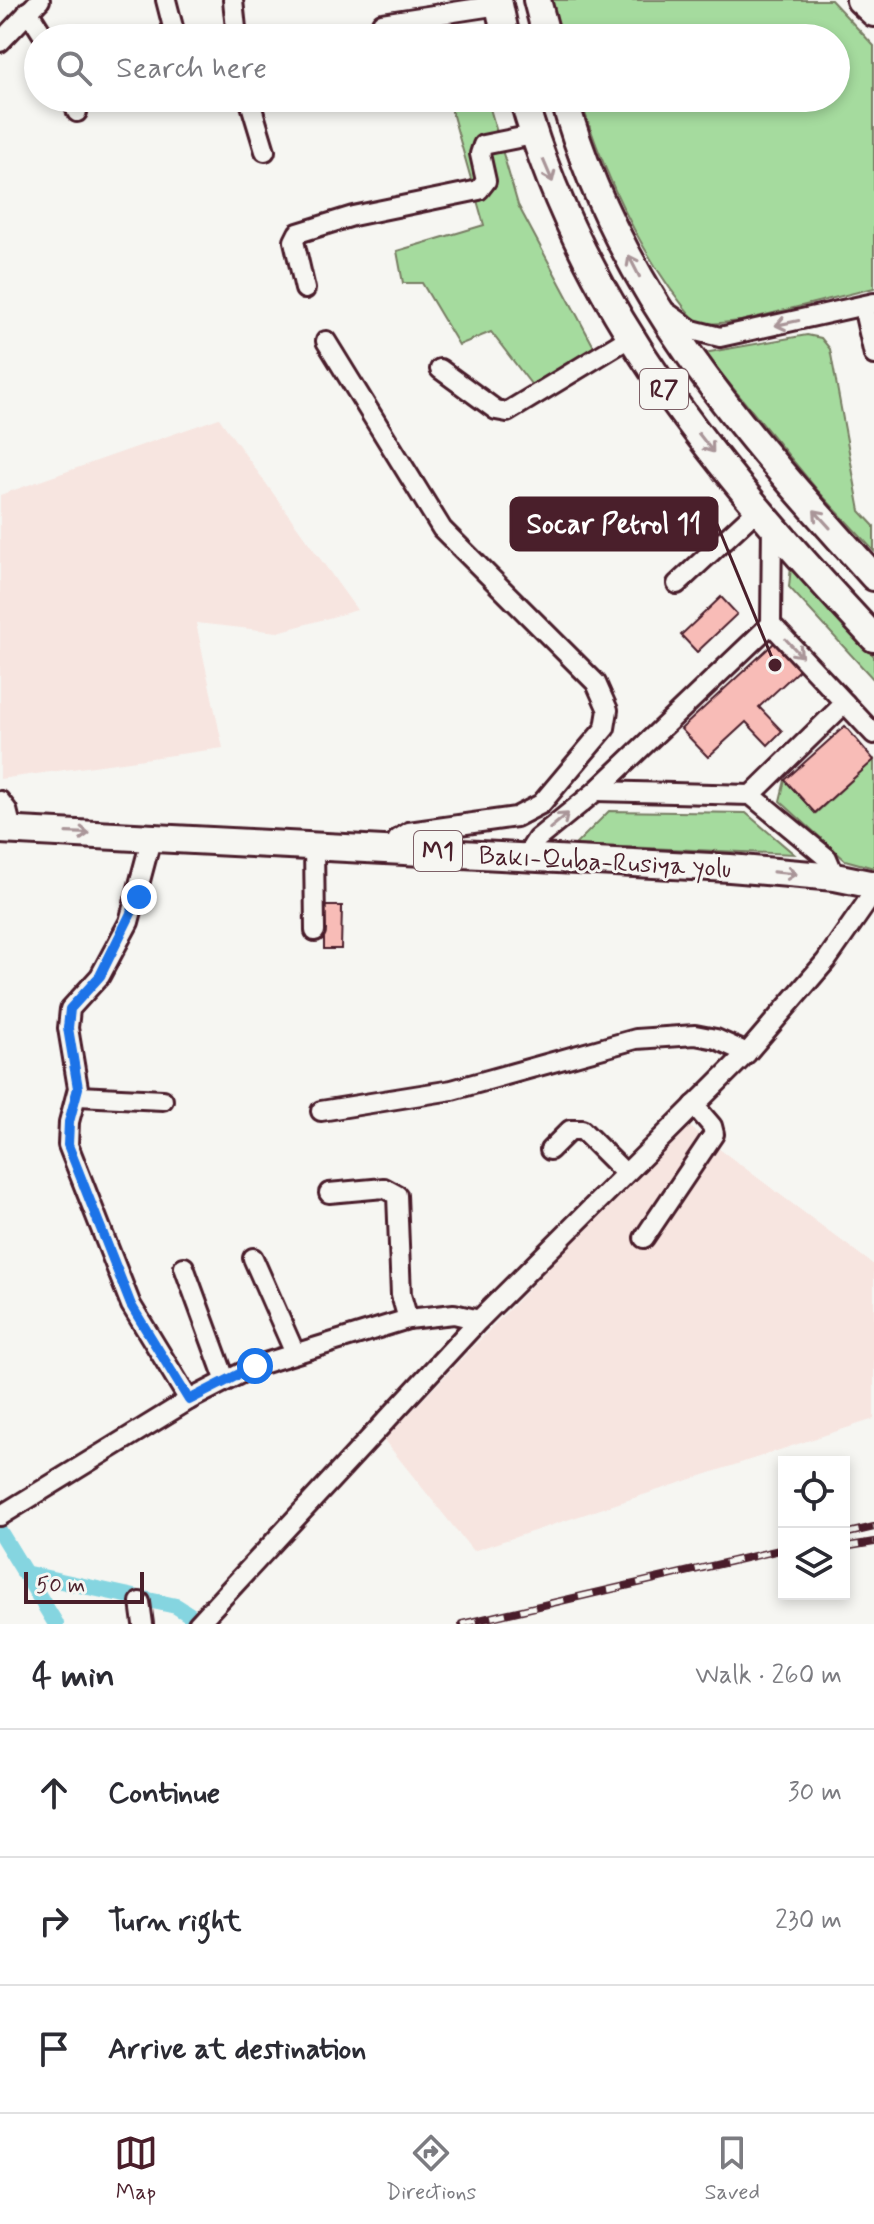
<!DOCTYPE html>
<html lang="en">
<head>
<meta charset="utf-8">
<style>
	body { margin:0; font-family:Mynerve,sans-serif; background:#f7f7f7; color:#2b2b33 }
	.controls { position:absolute; right:24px; bottom:24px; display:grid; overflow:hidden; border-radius:0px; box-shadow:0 4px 12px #0003 }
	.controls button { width:72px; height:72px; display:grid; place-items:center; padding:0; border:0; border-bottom:2px solid #e1e1e2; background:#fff; color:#2b2b33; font:40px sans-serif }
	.scale { position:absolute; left:24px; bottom:20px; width:120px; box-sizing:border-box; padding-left:8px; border:4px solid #4a1f2b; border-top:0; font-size:22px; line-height:28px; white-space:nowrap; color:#4a1f2b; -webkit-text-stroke:6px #f6f6f2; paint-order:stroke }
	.stop { position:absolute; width:24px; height:24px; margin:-18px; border:6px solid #1a73e8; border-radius:50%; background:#fff }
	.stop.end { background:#1a73e8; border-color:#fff; box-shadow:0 2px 8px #0008 }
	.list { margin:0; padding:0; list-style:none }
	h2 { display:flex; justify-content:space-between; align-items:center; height:104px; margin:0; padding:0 32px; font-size:34px }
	h2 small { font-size:26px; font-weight:400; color:#7c7c81 }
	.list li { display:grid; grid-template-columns:52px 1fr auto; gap:24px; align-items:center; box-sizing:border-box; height:128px; padding:0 32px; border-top:2px solid #e1e1e2 }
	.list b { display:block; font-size:30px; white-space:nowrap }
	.list em { font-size:26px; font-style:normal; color:#7c7c81 }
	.icon { flex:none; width:44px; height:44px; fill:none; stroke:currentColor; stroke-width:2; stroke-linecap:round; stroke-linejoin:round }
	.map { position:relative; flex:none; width:874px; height:1624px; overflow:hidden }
	.search { position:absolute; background:#fff; box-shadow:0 4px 12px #0003; left:24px; right:24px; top:24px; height:88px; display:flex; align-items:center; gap:20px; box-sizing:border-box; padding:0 28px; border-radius:44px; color:#7c7c81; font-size:30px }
	.sheet { height:488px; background:#fff }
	nav { display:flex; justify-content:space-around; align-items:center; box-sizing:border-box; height:112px; border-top:2px solid #e1e1e2; background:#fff; font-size:22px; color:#7c7c81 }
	nav a { display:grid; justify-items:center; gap:4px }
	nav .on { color:#4a1f2b }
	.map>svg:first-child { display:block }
	.built { fill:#f7e5e0 }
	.green { fill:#a5db9e; stroke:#787d64; stroke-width:2 }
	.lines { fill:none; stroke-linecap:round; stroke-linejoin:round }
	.canal { stroke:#85d5e0; stroke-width:16 }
	.building { fill:#f8bcb7; stroke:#4a1f2b; stroke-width:2 }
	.minor-casing { stroke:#4a1f2b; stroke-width:24 }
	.highway-casing { stroke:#4a1f2b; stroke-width:32 }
	.minor { stroke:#f6f6f2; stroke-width:18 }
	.highway { stroke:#f6f6f2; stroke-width:26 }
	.rail-casing { stroke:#4a1f2b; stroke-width:8 }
	.rail { stroke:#f6f6f2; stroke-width:5; stroke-dasharray:15; stroke-linecap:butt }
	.oneway { stroke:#a99598 }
	.route { stroke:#1a73e8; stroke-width:10 }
	.labels { text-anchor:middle; stroke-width:6; stroke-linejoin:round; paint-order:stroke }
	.shield { fill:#f6f6f2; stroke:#7e6067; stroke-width:2 }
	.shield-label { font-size:24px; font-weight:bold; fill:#4a1f2b }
	.street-label { font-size:26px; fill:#4a1f2b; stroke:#f6f6f2 }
	.leader { fill:none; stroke:#4a1f2b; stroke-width:3 }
	.callout-dot { fill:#4a1f2b; stroke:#f6f6f2; stroke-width:3 }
	.callout { fill:#4a1f2b; stroke:#4a1f2b; stroke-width:3 }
	.callout-label { font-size:28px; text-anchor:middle; font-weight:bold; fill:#fff }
</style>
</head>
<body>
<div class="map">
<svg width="874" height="1624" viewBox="0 0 874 1624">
	<rect width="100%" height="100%" fill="#f6f6f2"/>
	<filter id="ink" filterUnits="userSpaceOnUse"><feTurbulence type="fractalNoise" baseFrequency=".0125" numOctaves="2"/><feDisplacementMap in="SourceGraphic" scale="16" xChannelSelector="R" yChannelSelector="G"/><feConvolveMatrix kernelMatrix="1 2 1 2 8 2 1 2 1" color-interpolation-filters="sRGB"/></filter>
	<g filter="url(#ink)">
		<g class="built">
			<polygon points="219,418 357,610 278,632 196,623 223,748 0,779 0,495"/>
			<polygon points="686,1124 874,1265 874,1419 473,1551 384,1440"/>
		</g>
		<g class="green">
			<path d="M550 0H831L874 46V288L741 321 699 325C642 261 606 179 580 98H836V38H560Z"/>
			<polygon points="448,98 487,98 518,205 594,347 534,388 491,332 459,345 422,283 403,283 397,251 484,225"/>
			<polygon points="807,335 821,338 830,349 860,511 874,526 874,551 818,491 704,353"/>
			<polygon points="791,566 874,656 874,680 789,587"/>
			<polygon points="874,760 874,868 845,860 780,801 785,780 816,813"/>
			<polygon points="609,811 746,813 794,854 575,845"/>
		</g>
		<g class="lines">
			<g class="canal">
				<polyline points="0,1532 56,1624"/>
				<polyline points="24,1573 176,1606 204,1624"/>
			</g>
		</g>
		<g class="building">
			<polygon points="721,597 737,614 697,652 681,635"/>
			<polygon points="774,643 799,670 759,707 782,731 768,745 746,722 708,757 681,729"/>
			<polygon points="845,726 874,760 815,813 785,780"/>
			<polygon points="324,906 342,906 341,949 324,949"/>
		</g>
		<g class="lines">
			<defs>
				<g id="minor">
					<polyline points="166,0 174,31"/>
					<polyline points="233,0 237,38"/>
					<polyline points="28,11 45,38"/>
					<polyline points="382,23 499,5"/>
					<polyline points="0,42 40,0"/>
					<polyline points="72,98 77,112"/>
					<polyline points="249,98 265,151"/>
					<polyline points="305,289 294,241 298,233 353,216 479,190 486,181 480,154 483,145 533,135"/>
					<polyline points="863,306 874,355"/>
					<polyline points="668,313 692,330 720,337 874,303"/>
					<polyline points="326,341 442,529 596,683 608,710 605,728 541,804 516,817 409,832 398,839 394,848"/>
					<polyline points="440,369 496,410 507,412 629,338"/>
					<polyline points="772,523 771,624 874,734"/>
					<polyline points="677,584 759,508"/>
					<polyline points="596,791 751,795 827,858 835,877"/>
					<polyline points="751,795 845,703"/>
					<polyline points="0,801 7,810 12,830"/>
					<polyline points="152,836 129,922 100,976 70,1009 68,1028 78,1088 69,1122 68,1145 131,1305 189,1400"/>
					<polyline points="314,844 315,931"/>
					<polyline points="526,856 537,839 596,791 771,624"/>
					<polyline points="78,1096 163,1100"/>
					<polyline points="321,1111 452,1090 636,1039 695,1035 716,1039 747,1053"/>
					<polyline points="550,1150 570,1130 582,1130 625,1173"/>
					<polyline points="329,1193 384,1188 397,1195 401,1295 408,1319"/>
					<polyline points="644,1238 714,1134 712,1126 694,1105"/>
					<polyline points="253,1258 294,1351"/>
					<polyline points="184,1267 225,1379"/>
					<polyline points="0,1516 189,1400 255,1366 408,1319 454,1314 479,1320"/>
					<polyline points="140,1602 143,1624"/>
					<polyline points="198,1624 479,1320 747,1053 826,961 874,892"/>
				</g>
				<g id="highway">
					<polyline points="498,0 506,38"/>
					<polyline points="537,0 547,38"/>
					<polyline points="860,0 874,13"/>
					<path d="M523 98C583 312 725 479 874 638"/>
					<path d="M564 98C617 291 743 432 874 577"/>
					<polyline points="0,830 730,868 835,877 874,885"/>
				</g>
			</defs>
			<use href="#minor" class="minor-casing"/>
			<use href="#highway" class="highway-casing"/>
			<use href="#minor" class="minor"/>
			<use href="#highway" class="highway"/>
			<defs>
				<g id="rail">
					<polyline points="844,1534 874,1527"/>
					<polyline points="844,1547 874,1542"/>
					<polyline points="462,1624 784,1549"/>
				</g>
			</defs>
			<use href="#rail" class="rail-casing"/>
			<use href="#rail" class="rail"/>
		</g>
		<defs><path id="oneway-shaft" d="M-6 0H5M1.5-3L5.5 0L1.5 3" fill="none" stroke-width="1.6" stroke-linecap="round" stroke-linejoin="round" transform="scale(2)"/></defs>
		<g class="oneway">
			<use href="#oneway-shaft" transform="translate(548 171) rotate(67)"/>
			<use href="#oneway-shaft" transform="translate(634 266) rotate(-117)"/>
			<use href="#oneway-shaft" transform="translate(787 323) rotate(168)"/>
			<use href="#oneway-shaft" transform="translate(706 443) rotate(52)"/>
			<use href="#oneway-shaft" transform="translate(822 519) rotate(-132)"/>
			<use href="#oneway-shaft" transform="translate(794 648) rotate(47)"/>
			<use href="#oneway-shaft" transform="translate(559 821) rotate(-40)"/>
			<use href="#oneway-shaft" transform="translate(78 833) rotate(2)"/>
			<use href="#oneway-shaft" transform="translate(785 873) rotate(5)"/>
		</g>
	</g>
	<g class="lines" filter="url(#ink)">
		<polyline class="route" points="139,897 100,976 70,1009 68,1028 78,1088 69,1122 68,1145 131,1305 189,1400 255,1366"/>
	</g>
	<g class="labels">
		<g class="shield">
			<rect x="640" y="369" width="48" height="40" rx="6"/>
			<rect x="414" y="831" width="48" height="40" rx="6"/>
		</g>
		<g class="shield-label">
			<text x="664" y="397">R7</text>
			<text x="438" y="859">M1</text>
		</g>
		<g class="street-label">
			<text transform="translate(605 861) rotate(3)" y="9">Bakı-Quba-Rusiya yolu</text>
		</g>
	</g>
	<path class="leader" d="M775 665L717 524"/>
	<circle class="callout-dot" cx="775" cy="665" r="8"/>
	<rect class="callout" x="511" y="498" width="206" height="52" rx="8"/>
	<g class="callout-label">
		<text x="614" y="533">Socar Petrol 11</text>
	</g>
</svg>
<div class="controls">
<button><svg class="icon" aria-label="locate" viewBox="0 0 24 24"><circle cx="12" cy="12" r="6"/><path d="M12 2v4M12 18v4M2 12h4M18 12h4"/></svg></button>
<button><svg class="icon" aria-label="layers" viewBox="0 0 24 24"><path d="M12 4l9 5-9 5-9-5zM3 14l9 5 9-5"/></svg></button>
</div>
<div class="scale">50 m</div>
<div class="stop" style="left:255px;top:1366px"></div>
<div class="stop end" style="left:139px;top:897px"></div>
<div class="search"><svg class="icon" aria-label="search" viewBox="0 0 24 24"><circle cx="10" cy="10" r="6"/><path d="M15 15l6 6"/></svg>Search here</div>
</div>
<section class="sheet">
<h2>4 min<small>Walk · 260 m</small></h2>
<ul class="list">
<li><svg class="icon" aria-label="ahead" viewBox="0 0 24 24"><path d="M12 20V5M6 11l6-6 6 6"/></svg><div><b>Continue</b></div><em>30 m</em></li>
<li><svg class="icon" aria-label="right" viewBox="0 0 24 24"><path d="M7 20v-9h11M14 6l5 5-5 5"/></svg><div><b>Turn right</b></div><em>230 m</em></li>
<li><svg class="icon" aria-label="arrive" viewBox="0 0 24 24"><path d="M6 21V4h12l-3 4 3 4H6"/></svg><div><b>Arrive at destination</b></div></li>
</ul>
</section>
<nav>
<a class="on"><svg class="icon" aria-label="map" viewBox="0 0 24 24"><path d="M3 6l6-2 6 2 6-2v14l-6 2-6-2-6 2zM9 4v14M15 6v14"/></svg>Map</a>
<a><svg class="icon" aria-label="directions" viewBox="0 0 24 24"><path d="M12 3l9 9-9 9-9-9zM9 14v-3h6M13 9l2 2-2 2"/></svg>Directions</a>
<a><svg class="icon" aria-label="saved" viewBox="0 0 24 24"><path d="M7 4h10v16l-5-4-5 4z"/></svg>Saved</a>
</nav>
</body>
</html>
